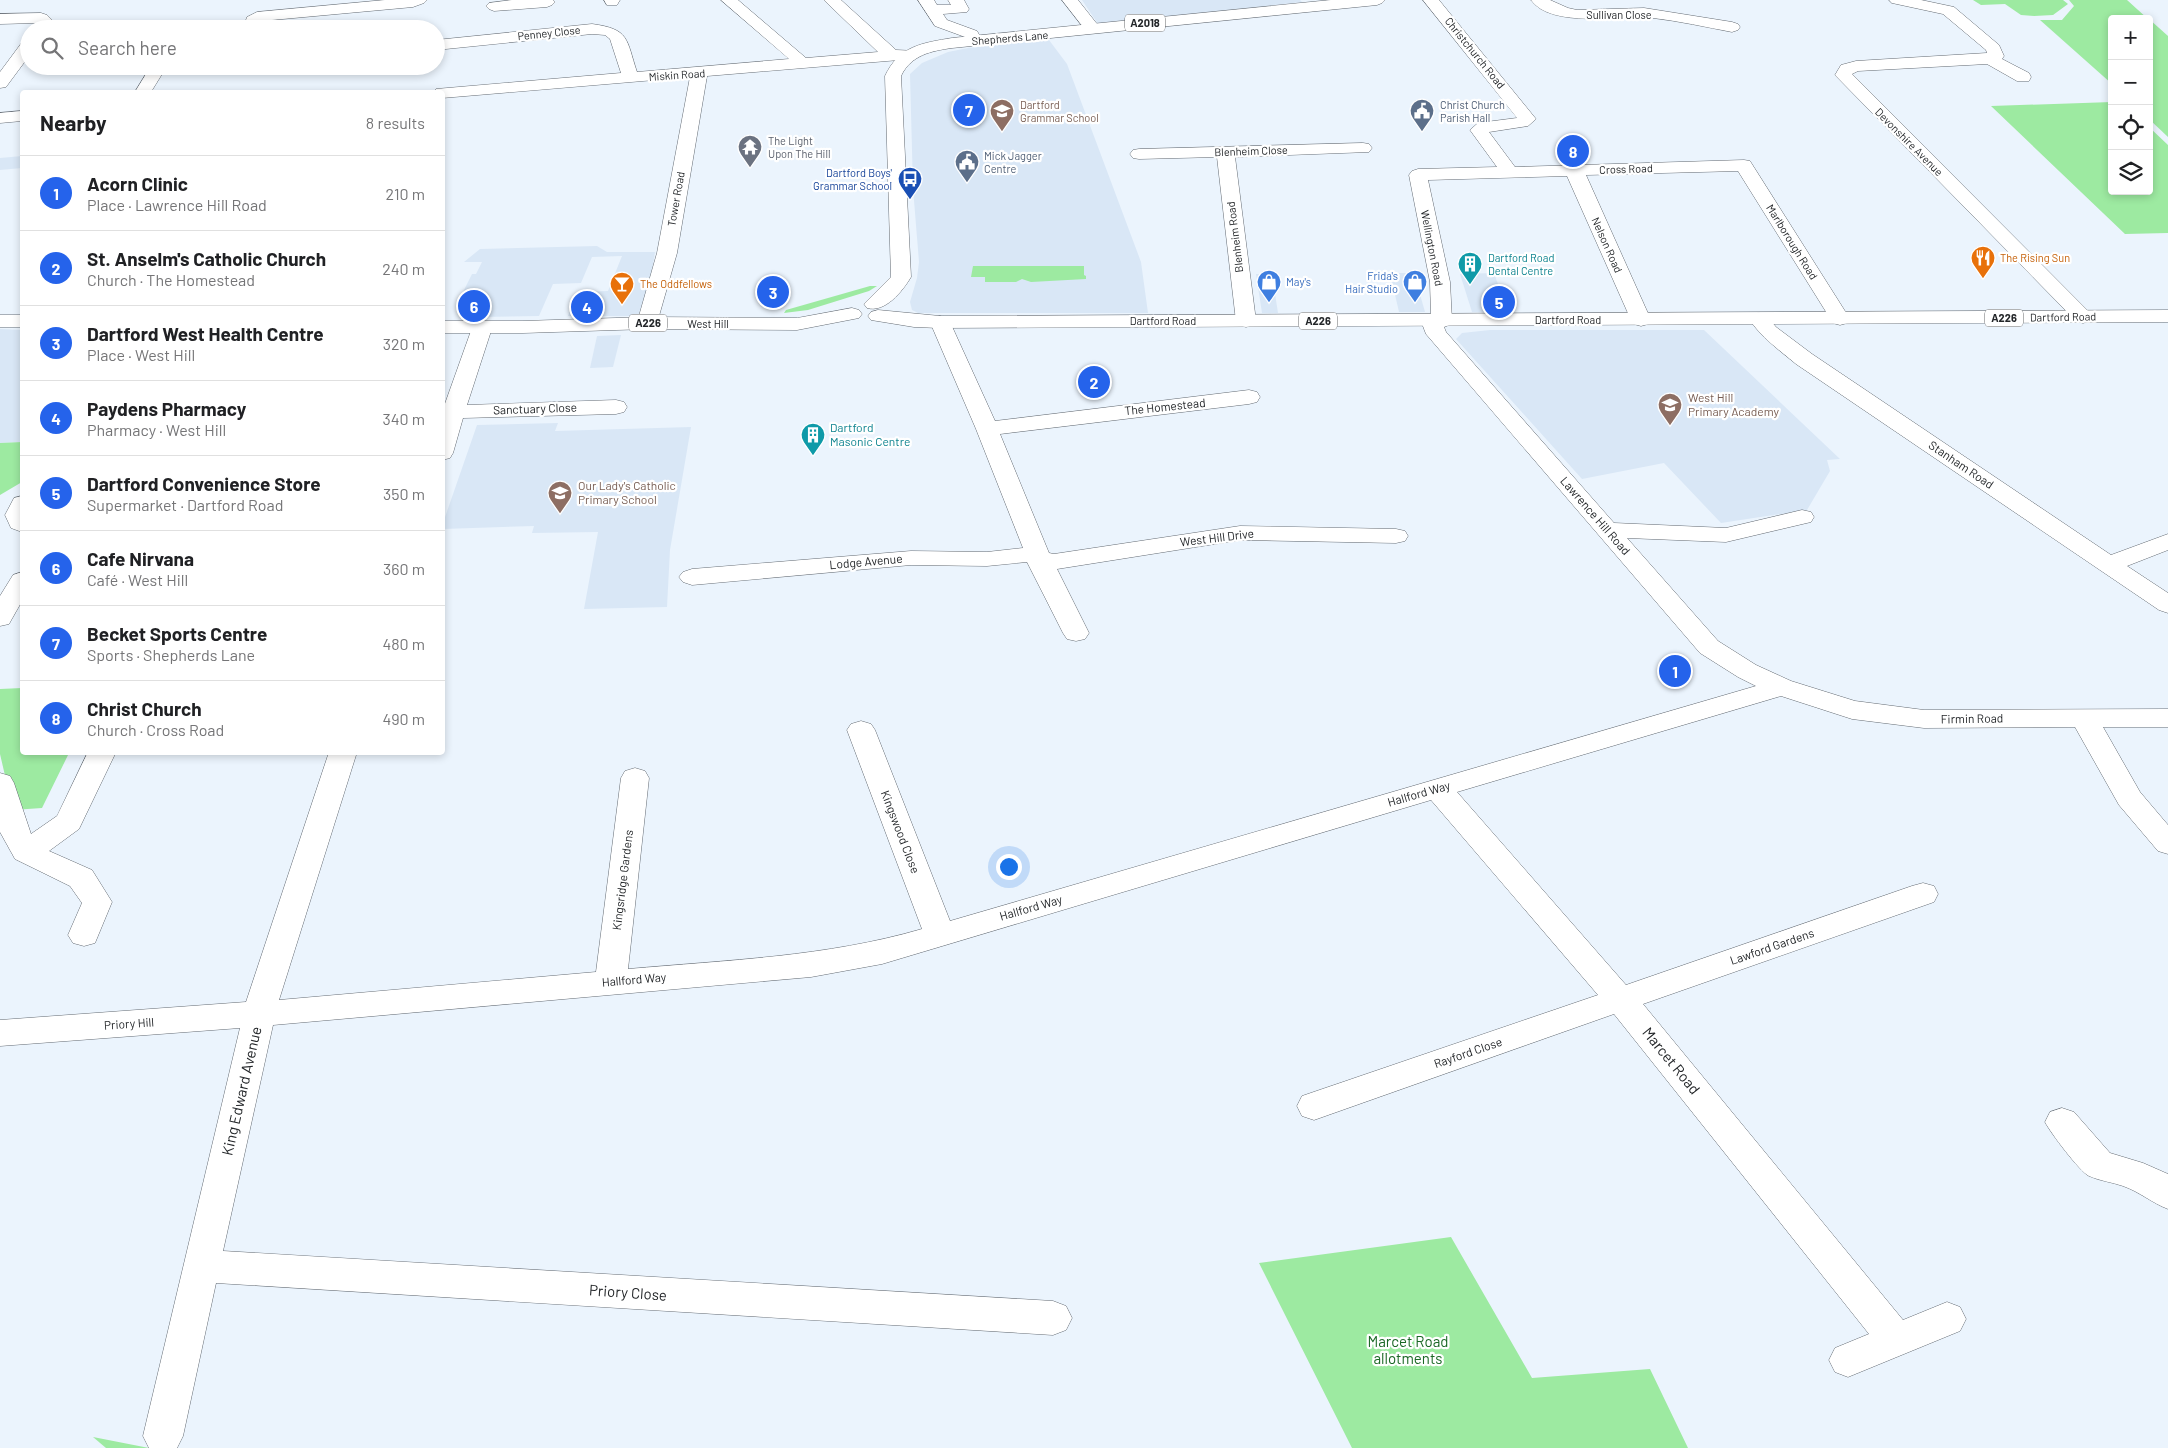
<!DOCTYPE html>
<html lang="en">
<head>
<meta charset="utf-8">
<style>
	body { margin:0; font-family:Barlow,sans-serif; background:#f6f6f6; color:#202124 }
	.controls { position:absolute; right:15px; top:15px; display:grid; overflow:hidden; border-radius:5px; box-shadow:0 2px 8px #0003 }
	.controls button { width:45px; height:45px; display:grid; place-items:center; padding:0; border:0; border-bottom:1px solid #e0e0e0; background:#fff; color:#202124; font:25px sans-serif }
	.you { position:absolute; left:1008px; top:866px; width:18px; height:18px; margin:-12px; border:4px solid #fff; border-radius:50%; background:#1a73e8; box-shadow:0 0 0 8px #1a73e833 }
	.badge { display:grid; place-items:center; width:32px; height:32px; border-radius:50%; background:#2563eb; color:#fff; font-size:16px; font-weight:700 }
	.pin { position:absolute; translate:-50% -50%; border:2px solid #fff; box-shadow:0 1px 5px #0006 }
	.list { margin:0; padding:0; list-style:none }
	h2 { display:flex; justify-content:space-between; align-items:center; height:65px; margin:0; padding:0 20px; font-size:21px }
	h2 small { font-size:16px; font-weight:400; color:#757577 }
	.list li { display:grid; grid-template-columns:32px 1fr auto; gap:15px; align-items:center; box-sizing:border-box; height:75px; padding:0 20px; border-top:1px solid #e0e0e0 }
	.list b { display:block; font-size:19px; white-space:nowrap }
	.list p { margin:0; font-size:16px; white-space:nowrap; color:#757577 }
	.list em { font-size:16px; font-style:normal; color:#757577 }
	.icon { flex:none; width:28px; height:28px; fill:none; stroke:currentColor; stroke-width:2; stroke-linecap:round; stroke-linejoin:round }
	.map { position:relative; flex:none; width:2168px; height:1448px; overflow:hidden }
	.search { position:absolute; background:#fff; box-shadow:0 2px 8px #0003; left:20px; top:20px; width:425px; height:55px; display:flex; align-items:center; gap:12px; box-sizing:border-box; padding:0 18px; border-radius:28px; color:#757577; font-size:19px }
	.panel { position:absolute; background:#fff; box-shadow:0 2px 8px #0003; left:20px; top:90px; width:425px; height:665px; border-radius:5px }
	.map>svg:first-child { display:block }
	.built { fill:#d9e7f6 }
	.green { fill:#9deaa1 }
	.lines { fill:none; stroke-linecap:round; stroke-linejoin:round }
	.street-casing { stroke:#646b73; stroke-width:1 }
	.primary-casing { stroke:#646b73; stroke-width:1 }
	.street { fill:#fff; fill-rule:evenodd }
	.primary { fill:#fff; fill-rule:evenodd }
	.labels { text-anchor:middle; stroke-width:4.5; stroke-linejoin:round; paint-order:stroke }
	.far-street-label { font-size:11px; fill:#232629; stroke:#fff }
	.shield { fill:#fff; stroke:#656769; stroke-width:1 }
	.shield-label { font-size:11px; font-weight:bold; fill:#232629 }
	.far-education-label { font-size:11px; fill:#785e54; stroke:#fff; text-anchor:start }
	.far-service-label { font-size:11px; fill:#4e5e75; stroke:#fff; text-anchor:start }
	.far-worship-label { font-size:11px; fill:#5b616d; stroke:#fff; text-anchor:start }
	.far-transit-label { font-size:11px; fill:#164399; stroke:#fff; text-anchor:end }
	.far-culture-label { font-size:11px; fill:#0d838f; stroke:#fff; text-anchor:start }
	.far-food-label { font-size:11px; fill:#c56008; stroke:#fff; text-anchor:start }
	.far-shop-label { font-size:11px; fill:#366cbe; stroke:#fff; text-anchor:end }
	.education-label { font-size:12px; fill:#785e54; stroke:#fff; text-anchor:start }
	.street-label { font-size:12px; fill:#232629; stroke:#fff }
	.culture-label { font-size:12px; fill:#0d838f; stroke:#fff; text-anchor:start }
	.near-street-label { font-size:15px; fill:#232629; stroke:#fff }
	.near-park-label { font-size:15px; fill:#1a6825; stroke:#fff }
</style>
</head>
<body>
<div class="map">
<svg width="2168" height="1448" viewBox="0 0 2168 1448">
	<rect width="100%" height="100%" fill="#ebf4fd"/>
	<g class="built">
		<polygon points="1082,0 1300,0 1302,2 1098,24"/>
		<polygon points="1049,40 1067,64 1141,262 1148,313 918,313 912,310 910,302 917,278 919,262 913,188 910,74 922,63 948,52 968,48"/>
		<polygon points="22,156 22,168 0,170 0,158"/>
		<polygon points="597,246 607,252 655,252 651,277 638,316 568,316 578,292 608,291 622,256 592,257 581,283 553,284 539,316 478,317 485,302 458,302 472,274 476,274 482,262 464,262 480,249"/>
		<polygon points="1390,273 1414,273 1425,312 1399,312"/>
		<polygon points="1494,273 1508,312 1472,312 1460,274"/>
		<polygon points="1256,274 1272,274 1278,313 1262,313"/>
		<polygon points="0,329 22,330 22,442 0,443"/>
		<polygon points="1490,330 1704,330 1840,459 1827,460 1830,471 1807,510 1721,523 1664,463 1582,479 1456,339 1462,333"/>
		<polygon points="621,335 613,367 590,368 597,336"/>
		<polygon points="558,423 555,431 691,427 670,550 667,607 584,609 598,532 532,533 534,526 443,529 443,523 477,425"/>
	</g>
	<g class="green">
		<polygon points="1973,0 2063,0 2068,4 2053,15 2034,16 2021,15 2005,4 1981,5"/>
		<polygon points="2069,0 2127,0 2148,19 2112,19 2112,84 2040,20 2062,20 2074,6"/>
		<polygon points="2149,19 2168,36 2168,137 2149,119"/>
		<polygon points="2112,102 2112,191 2149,191 2149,127 2168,145 2168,233 2125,234 1991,106"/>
		<polygon points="973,266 1084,266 1084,275 1086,276 1086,279 1031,282 1022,279 1016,282 985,282 985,277 971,277"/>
		<polygon points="870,286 877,286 869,291 808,310 784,313 786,310"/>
		<polygon points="22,442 22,482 0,495 0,443"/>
		<polygon points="22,688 22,752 69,753 42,808 13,810 0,754 0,689"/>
		<polygon points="1451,1237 1532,1378 1650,1369 1688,1448 1352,1448 1259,1263"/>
		<polygon points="93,1437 149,1448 106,1448"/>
	</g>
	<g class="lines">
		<defs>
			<g id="street">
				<polygon points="385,0 427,0 424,3 413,7 261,21 259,29 243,29 247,17 257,12"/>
				<polygon points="512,0 553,0 555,2 552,5 547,7 494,11 489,9 486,6 489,3"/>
				<polygon points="604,0 620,0 617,5 607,5"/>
				<path d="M721 0H738L806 58 878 52 824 0H841L896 50 917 51 919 54 917 57 911 59 707 76 677 253 657 323 654 327 647 329 640 327 637 323 657 253 690 77 442 98V92H434L436 89 621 73 610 39 605 35 592 34 436 50V40L592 24C630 29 626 39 637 72L789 59Z"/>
				<polygon points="918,0 934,0 937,5 951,5 948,0 964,0 969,9 967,12 943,14 947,20 977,31 983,41 981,44 969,44 965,37 935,26"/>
				<polygon points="1062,0 1078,0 1101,29 1099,32 1087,32"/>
				<path d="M1423 0H1439L1536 119 1528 126 1489 132 1515 167 1744 160 1750 161 1850 319 1847 323 1840 325 1833 323 1738 171 1586 175 1651 320 1648 324 1641 326 1634 324 1631 320 1567 176 1428 180 1450 282 1452 321 1449 325 1444 327 1446 332 1614 523 1726 528 1802 510 1811 512 1814 517 1811 522 1726 542 1627 538 1718 641 1756 665 1791 681 1855 701 1924 710 2168 709V727H2103L2140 792 2168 825V854L2158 851 2119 805 2075 727 1924 728 1852 719 1781 696 1457 792 1626 985 1912 886 1923 883 1934 886 1938 894 1934 902 1643 1004 1903 1320 1947 1302 1960 1307 1966 1319 1960 1331 1848 1377 1835 1372 1829 1360 1835 1348 1869 1334 1614 1014 1314 1120 1302 1116 1297 1106 1302 1096 1598 995 1431 800 882 964 811 977 273 1025 223 1251 1053 1301 1066 1306 1072 1318 1066 1330 1053 1335 216 1283 183 1436 177 1448H149L143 1436 240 1028 0 1046V1020L246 1002 329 752H357L279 1000 596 972 621 778 625 771 635 768 645 771 649 778 628 969C727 960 826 957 922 929L847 730 851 724 861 721 871 724 875 730 950 921 1756 686 1738 677 1700 653 1426 334 1421 321 1424 317 1431 315 1430 282 1409 175 1412 171 1418 169 1497 167 1470 130 1478 123 1517 118Z"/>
				<path d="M1531 0H1550L1568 8 1577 10 1644 8 1732 22 1738 24 1740 27 1738 30 1732 32C1706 27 1679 21 1653 18 1622 15 1551 29 1531 0Z"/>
				<polygon points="1889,0 1921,0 1954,7 1999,45 2004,56 2002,59 2029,73 2031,77 2029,81 2017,81 1987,64 1858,71 1852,74 2090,313 2093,317 2090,321 2083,323 2076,321 1835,75 1841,65 1856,61 1987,53 1986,50 1943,14 1892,3"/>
				<polygon points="41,13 47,15 53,21 48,29 32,29 36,23 0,24 0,14"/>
				<polygon points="29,39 29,56 6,87 0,88 0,72 23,41"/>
				<polygon points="151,66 167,66 151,92 135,92"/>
				<polygon points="22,111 22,121 0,123 0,113"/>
				<polygon points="1363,143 1369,144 1372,148 1369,152 1235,157 1256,321 1253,325 1246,327 1239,325 1236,321 1217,157 1139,159 1133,158 1130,154 1133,150 1139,149"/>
				<path d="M1759 313 1766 315 1776 327 1812 354 2111 555 2168 534V550L2127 566 2168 593V613L2159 610 1796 364C1779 350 1761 337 1749 319L1752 315Z"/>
				<polygon points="940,316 947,318 950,322 995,421 1249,390 1257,392 1260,397 1257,402 1249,404 1000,434 1049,553 1054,554 1240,526 1396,529 1405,531 1408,536 1405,541 1396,543 1240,540 1057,569 1089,633 1085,639 1076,641 1067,639 1063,633 1027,562 987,566 911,565 692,585 683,582 679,577 683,572 692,569 911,551 987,552 1023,548 976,429 930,322 933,318"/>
				<polygon points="482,322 489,324 492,328 467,405 616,400 624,402 627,407 624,412 616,414 463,418 453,453 450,458 442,460 442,412 472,328 475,324"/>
				<polygon points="22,496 22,532 11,528 5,515 14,498"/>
				<polygon points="22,572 22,601 9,624 0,626 0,596 13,575"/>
				<polygon points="88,752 116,752 79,829 49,851 92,870 112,902 95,943 84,946 73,943 68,935 82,903 70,886 15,859 0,832 0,773 10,776 14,783 31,834 57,816"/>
				<path d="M2062 1108 2074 1112 2110 1153 2143 1163 2168 1174V1209C2152 1203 2140 1192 2123 1186 2112 1182 2100 1181 2089 1176 2080 1172 2050 1132 2045 1122L2050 1112Z"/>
			</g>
			<g id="primary">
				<path d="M1331 0H1385L1382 3 1377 5 952 48C931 51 911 55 901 76L911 277C902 292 885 313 867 308L864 304 891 277 885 76C899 46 922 43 952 38Z"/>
				<polygon points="852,308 859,310 862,314 859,318 797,330 647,329 523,333 442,333 442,321 523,321 647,317 797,318"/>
				<polygon points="878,310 940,316 2168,310 2168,322 940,328 914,327 871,320 868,316 871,312"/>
				<rect x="0" y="315" width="22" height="12"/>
			</g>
		</defs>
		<use href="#street" class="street-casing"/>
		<use href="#primary" class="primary-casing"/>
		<use href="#street" class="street"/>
		<use href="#primary" class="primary"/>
	</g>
	<defs>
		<symbol id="school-pin" viewBox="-11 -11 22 30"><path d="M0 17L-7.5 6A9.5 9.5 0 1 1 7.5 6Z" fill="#8d6e63" stroke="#fff"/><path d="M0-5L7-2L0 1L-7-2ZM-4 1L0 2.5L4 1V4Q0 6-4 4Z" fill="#fff"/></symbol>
		<symbol id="civic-pin" viewBox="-11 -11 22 30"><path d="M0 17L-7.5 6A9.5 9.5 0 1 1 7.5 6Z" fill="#5c6f8a" stroke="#fff"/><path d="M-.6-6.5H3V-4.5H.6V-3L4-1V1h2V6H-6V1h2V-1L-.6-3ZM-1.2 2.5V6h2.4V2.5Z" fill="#fff"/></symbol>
		<symbol id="temple-pin" viewBox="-11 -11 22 30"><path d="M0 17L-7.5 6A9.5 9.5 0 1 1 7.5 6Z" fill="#6b7280" stroke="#fff"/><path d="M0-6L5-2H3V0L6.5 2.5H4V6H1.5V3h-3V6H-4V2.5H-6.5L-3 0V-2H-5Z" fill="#fff"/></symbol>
		<symbol id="bus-pin" viewBox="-11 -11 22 30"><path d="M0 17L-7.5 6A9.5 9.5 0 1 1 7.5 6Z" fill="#1a4fb4" stroke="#fff"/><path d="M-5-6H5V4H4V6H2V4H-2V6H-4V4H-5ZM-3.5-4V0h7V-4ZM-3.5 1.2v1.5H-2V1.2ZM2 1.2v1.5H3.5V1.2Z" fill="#fff"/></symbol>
		<symbol id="restaurant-pin" viewBox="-11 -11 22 30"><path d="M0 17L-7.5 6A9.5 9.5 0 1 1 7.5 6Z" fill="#e8710a" stroke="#fff"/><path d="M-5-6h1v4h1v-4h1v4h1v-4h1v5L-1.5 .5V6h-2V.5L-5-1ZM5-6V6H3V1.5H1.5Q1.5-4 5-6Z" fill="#fff"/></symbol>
		<symbol id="building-pin" viewBox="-11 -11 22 30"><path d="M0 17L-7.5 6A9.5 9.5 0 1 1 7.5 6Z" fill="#0f9aa8" stroke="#fff"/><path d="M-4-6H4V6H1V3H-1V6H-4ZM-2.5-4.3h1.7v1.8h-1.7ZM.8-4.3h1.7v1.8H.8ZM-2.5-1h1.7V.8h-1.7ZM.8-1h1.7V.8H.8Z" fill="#fff"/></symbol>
		<symbol id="shop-pin" viewBox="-11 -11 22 30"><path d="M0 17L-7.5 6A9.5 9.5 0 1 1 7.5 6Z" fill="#3f7fe0" stroke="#fff"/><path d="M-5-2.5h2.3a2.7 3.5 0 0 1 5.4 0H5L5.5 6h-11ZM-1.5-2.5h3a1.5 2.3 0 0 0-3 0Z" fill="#fff"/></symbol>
		<symbol id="bar-pin" viewBox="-11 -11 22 30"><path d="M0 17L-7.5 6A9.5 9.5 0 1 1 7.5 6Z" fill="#e8710a" stroke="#fff"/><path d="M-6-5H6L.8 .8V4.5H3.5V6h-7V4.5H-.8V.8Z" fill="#fff"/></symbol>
	</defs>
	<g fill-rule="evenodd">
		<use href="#school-pin" x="988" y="97" width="28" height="38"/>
		<use href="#civic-pin" x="1408" y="97" width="28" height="38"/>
		<use href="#temple-pin" x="736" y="133" width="28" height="38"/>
		<use href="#civic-pin" x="953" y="148" width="28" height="38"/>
		<use href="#bus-pin" x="896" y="165" width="28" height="38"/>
		<use href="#restaurant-pin" x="1969" y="244" width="28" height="38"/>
		<use href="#building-pin" x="1456" y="250" width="28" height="38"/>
		<use href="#shop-pin" x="1255" y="268" width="28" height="38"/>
		<use href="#shop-pin" x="1401" y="268" width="28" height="38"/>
		<use href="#bar-pin" x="608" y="270" width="28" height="38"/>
		<use href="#school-pin" x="1656" y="391" width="28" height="38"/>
		<use href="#building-pin" x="799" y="421" width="28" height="38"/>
		<use href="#school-pin" x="546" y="479" width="28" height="38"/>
	</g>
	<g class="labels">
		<g class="far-street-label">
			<text x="1619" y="19">Sullivan Close</text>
			<text transform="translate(549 33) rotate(-6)" y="4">Penney Close</text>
			<text transform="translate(1010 38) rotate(-5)" y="4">Shepherds Lane</text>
			<text transform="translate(1475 53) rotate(51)" y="4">Christchurch Road</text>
			<text transform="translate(677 75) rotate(-4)" y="4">Miskin Road</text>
			<text transform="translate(1909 142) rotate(45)" y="4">Devonshire Avenue</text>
			<text transform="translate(1251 151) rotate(-2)" y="4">Blenheim Close</text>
			<text transform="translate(1626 169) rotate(-2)" y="4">Cross Road</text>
			<text transform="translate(676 199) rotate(-80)" y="4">Tower Road</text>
			<text transform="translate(1235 237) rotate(-97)" y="4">Blenheim Road</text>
			<text transform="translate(1792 242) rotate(58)" y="4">Marlborough Road</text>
			<text transform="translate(1607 245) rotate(66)" y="4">Nelson Road</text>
			<text transform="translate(1432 248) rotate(79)" y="4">Wellington Road</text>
			<text transform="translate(2063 317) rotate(-1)" y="4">Dartford Road</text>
			<text x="1568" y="324">Dartford Road</text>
			<text x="1163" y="325">Dartford Road</text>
			<text x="708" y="328">West Hill</text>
		</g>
		<g class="shield">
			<rect x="1125" y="14.5" width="40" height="17" rx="4"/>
			<rect x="1985" y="309.5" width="38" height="17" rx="4"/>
			<rect x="1299" y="312.5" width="38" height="17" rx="4"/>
			<rect x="629" y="314.5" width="38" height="17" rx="4"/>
		</g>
		<g class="shield-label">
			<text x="1145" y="27">A2018</text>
			<text x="2004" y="322">A226</text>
			<text x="1318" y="325">A226</text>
			<text x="648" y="327">A226</text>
		</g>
		<g class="far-education-label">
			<text x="1020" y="109">Dartford<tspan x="1020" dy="13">Grammar School</tspan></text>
		</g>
		<g class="far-service-label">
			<text x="1440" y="109">Christ Church<tspan x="1440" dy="13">Parish Hall</tspan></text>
			<text x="984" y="160">Mick Jagger<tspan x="984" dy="13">Centre</tspan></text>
		</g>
		<g class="far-worship-label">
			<text x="768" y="145">The Light<tspan x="768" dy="13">Upon The Hill</tspan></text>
		</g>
		<g class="far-transit-label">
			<text x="892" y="177">Dartford Boys'<tspan x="892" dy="13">Grammar School</tspan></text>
		</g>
		<g class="far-culture-label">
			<text x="1488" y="262">Dartford Road<tspan x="1488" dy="13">Dental Centre</tspan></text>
		</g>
		<g class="far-food-label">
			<text x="2000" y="262">The Rising Sun</text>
			<text x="640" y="288">The Oddfellows</text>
		</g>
		<g class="far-shop-label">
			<text x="1398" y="280">Frida's<tspan x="1398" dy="13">Hair Studio</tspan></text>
			<text x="1286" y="286" text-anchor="start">May's</text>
		</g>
		<g class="education-label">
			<text x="1688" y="402">West Hill<tspan x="1688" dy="14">Primary Academy</tspan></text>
			<text x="578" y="490">Our Lady's Catholic<tspan x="578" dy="14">Primary School</tspan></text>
		</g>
		<g class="street-label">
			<text transform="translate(1165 407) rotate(-6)" y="4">The Homestead</text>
			<text transform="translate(535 409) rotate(-2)" y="4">Sanctuary Close</text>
			<text transform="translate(1961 465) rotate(34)" y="4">Stanham Road</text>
			<text transform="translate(1595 516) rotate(49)" y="4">Lawrence Hill Road</text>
			<text transform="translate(1217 538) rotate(-7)" y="4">West Hill Drive</text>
			<text transform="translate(866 562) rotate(-5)" y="4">Lodge Avenue</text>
			<text transform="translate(1972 719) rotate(-1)" y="4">Firmin Road</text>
			<text transform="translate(1419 794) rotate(-16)" y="4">Hallford Way</text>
			<text transform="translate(900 832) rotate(69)" y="4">Kingswood Close</text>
			<text transform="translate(623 880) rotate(-83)" y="4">Kingsridge Gardens</text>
			<text transform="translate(1031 908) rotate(-16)" y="4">Hallford Way</text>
			<text transform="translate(1772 947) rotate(-19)" y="4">Lawford Gardens</text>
			<text transform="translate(634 980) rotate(-5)" y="4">Hallford Way</text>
			<text transform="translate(129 1024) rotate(-4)" y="4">Priory Hill</text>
			<text transform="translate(1468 1053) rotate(-19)" y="4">Rayford Close</text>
		</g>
		<g class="culture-label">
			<text x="830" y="432">Dartford<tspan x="830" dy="14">Masonic Centre</tspan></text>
		</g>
		<g class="near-street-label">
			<text transform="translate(1671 1061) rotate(51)" y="5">Marcet Road</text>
			<text transform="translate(242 1091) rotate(-77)" y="5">King Edward Avenue</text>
			<text transform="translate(628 1293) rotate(4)" y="5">Priory Close</text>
		</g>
		<g class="near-park-label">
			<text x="1408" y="1347">Marcet Road<tspan x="1408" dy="17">allotments</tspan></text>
		</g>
	</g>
</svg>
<div class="controls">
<button>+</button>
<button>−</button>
<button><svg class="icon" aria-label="locate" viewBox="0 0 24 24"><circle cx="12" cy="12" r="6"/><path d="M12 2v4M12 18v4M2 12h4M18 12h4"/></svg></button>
<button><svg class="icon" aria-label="layers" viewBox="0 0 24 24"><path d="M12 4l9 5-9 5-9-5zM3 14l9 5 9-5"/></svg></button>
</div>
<div class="you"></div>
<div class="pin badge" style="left:1675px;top:671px">1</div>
<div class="pin badge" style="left:1094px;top:382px">2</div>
<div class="pin badge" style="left:773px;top:292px">3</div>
<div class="pin badge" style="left:587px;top:307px">4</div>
<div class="pin badge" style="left:1499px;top:302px">5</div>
<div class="pin badge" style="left:474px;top:306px">6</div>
<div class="pin badge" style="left:969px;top:110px">7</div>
<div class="pin badge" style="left:1573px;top:151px">8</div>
<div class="search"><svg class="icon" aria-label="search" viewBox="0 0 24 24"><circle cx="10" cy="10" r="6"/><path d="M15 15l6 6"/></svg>Search here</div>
<section class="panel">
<h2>Nearby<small>8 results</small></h2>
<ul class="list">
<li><span class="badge">1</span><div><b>Acorn Clinic</b><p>Place · Lawrence Hill Road</p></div><em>210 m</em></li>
<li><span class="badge">2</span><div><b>St. Anselm's Catholic Church</b><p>Church · The Homestead</p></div><em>240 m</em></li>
<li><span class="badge">3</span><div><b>Dartford West Health Centre</b><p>Place · West Hill</p></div><em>320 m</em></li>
<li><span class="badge">4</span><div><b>Paydens Pharmacy</b><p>Pharmacy · West Hill</p></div><em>340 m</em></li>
<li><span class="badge">5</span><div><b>Dartford Convenience Store</b><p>Supermarket · Dartford Road</p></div><em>350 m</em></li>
<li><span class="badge">6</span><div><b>Cafe Nirvana</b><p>Café · West Hill</p></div><em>360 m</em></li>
<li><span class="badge">7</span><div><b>Becket Sports Centre</b><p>Sports · Shepherds Lane</p></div><em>480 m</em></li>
<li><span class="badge">8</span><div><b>Christ Church</b><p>Church · Cross Road</p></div><em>490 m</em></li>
</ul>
</section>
</div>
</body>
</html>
